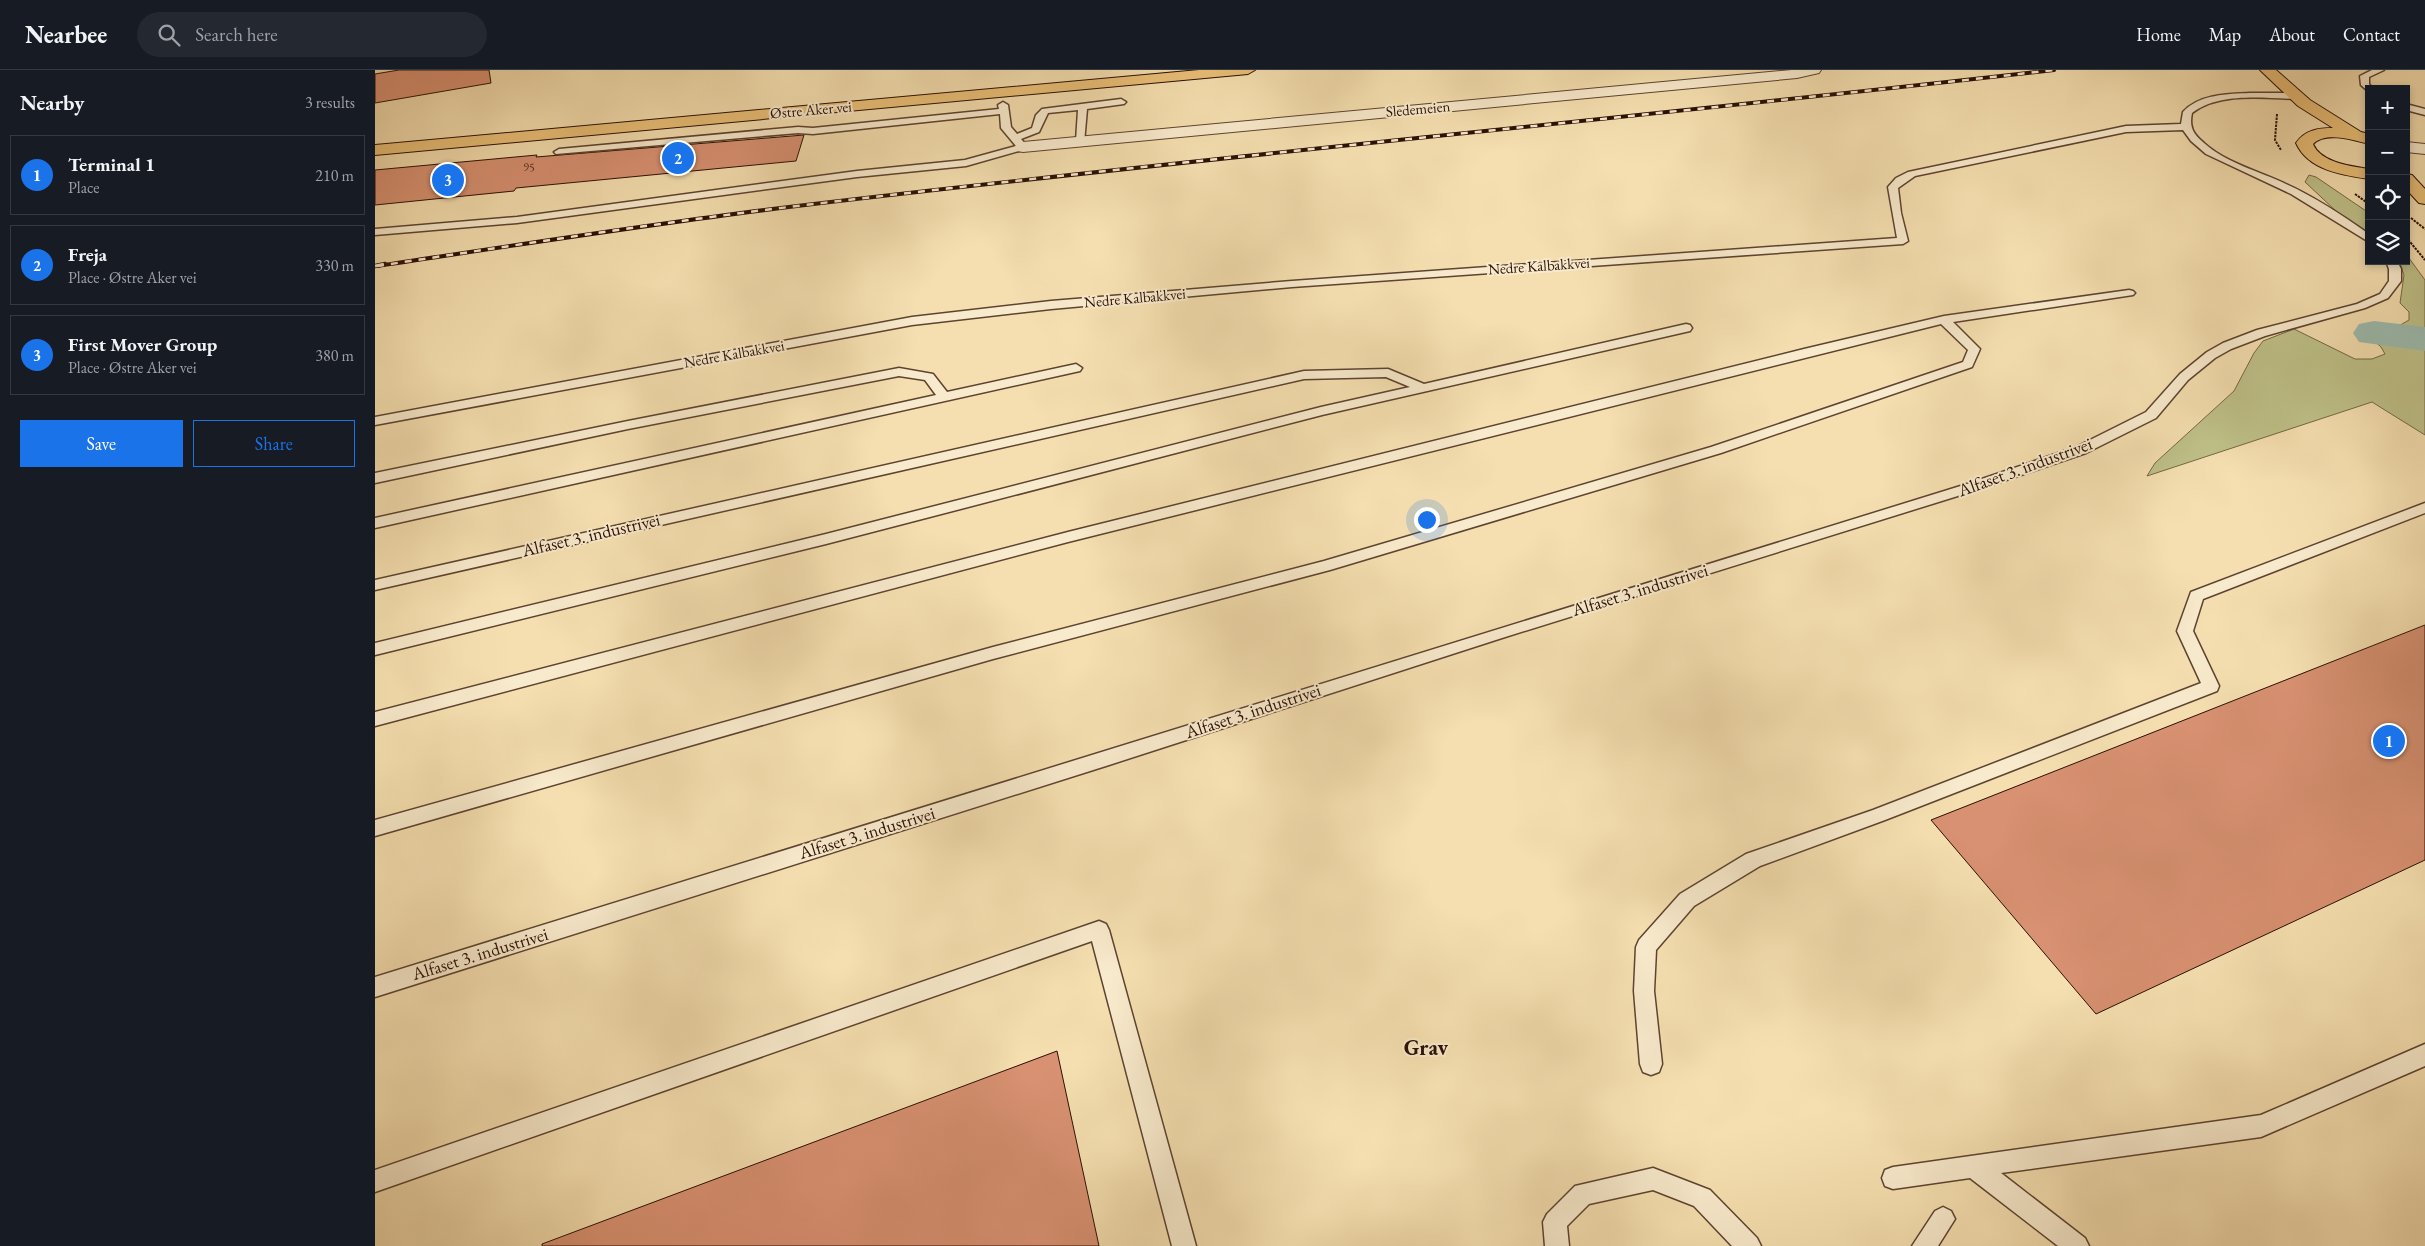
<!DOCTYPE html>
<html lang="en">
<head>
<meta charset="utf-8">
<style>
	body { margin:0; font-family:"EB Garamond",serif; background:#242831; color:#f1f3f6 }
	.controls { position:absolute; right:15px; top:15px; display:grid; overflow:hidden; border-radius:0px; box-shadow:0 2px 8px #0003 }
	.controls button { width:45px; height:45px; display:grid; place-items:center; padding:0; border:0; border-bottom:1px solid #363941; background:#171b24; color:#f1f3f6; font:25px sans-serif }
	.you { position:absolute; left:1051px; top:449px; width:18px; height:18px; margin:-12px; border:4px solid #fff; border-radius:50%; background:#1a73e8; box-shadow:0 0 0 8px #1a73e833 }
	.badge { display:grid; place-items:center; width:32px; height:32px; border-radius:50%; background:#1a73e8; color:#fff; font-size:16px; font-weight:700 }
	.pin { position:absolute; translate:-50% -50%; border:2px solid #fff; box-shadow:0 1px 5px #0006 }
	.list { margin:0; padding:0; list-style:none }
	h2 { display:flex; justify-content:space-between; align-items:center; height:65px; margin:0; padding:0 20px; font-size:21px }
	h2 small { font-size:16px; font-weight:400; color:#9ea1a6 }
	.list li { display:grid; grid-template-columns:32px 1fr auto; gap:15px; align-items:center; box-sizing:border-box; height:80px; margin:0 10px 10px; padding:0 10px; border:1px solid #363941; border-radius:0px }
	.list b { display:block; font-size:19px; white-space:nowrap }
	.list p { margin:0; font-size:16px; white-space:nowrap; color:#9ea1a6 }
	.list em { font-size:16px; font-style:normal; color:#9ea1a6 }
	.actions { display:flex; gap:10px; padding:15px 20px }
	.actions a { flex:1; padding:11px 0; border:1px solid #1a73e8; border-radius:0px; text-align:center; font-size:18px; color:#1a73e8 }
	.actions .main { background:#1a73e8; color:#fff }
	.icon { flex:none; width:28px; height:28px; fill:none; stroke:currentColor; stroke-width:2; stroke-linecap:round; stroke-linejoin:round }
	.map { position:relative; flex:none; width:2050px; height:1176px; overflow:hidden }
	header { display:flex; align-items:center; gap:30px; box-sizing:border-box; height:70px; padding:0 25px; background:#171b24; border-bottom:1px solid #363941 }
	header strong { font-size:24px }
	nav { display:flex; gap:28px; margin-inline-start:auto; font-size:18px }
	.search { width:350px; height:45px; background:#242831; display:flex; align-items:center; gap:12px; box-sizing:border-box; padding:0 18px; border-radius:28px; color:#9ea1a6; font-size:19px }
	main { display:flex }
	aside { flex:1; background:#171b24 }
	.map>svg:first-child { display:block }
	.green { fill:#bfc189; stroke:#746847 }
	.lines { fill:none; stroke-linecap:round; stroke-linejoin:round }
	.stream { stroke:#6e776b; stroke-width:7 }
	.river { fill:#9cbcaf; fill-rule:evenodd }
	.building { fill:#d89172; stroke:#2a0f05 }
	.lane-casing { stroke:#5d4330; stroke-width:3 }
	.street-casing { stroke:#5d4330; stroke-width:2 }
	.highway-casing { stroke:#2a0f05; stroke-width:2 }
	.path { stroke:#2a0f05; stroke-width:2; stroke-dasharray:2.5 1; stroke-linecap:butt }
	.lane { fill:#f8eacc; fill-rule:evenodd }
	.street { fill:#f8eacc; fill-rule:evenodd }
	.highway { fill:#eac078; fill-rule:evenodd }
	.rail-far1-casing { stroke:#2a0f05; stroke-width:4 }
	.rail-casing { stroke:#2a0f05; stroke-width:4.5 }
	.rail-far1 { stroke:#f8eacc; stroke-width:2.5; stroke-dasharray:7; stroke-linecap:butt }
	.rail { stroke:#f8eacc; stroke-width:3; stroke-dasharray:9; stroke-linecap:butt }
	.labels { text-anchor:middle; stroke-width:4; stroke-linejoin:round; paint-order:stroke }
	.far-number-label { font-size:12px; fill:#563020 }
	.far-street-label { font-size:15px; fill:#2a0f05; stroke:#f8eacc }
	.street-label { font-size:18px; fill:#2a0f05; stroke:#f8eacc }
	.near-neighbourhood-label { font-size:22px; font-weight:bold; fill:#2a0f05; stroke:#f8eacc }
</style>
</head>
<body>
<header>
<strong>Nearbee</strong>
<div class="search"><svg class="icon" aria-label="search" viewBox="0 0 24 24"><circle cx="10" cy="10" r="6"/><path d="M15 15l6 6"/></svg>Search here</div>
<nav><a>Home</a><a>Map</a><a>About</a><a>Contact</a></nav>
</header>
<main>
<aside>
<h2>Nearby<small>3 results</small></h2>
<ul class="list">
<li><span class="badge">1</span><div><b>Terminal 1</b><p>Place</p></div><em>210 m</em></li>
<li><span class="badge">2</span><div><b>Freja</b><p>Place · Østre Aker vei</p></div><em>330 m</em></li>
<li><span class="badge">3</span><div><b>First Mover Group</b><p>Place · Østre Aker vei</p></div><em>380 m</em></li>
</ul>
<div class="actions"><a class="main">Save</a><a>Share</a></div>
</aside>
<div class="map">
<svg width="2050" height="1176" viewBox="0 0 2050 1176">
	<rect width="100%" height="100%" fill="#f5dfb0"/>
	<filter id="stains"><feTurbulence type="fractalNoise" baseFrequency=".004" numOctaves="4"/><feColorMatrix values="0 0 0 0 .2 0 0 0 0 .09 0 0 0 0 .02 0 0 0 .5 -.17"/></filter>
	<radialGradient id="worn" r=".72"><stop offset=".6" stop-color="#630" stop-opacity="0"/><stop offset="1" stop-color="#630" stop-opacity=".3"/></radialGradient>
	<g class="green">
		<polygon points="1934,105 1941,107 1994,143 1994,165 1962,142 1930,112"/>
		<polygon points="2031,184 2050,210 2050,365 1997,332 1772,406 1780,393 1859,321 1879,283 1888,271 1919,259 1980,289 1997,289 2010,284 2006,277 1996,268 2025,271 2022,257 2034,250 2034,242 2025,233 2029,205 2024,191 2031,191"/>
	</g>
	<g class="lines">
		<polyline class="stream" points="2036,267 2050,263"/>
		<polygon class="river" points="1999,251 2050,257 2050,281 1984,272 1978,263 1984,254"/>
	</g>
	<g class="building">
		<polygon points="24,0 114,0 116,13 0,33 0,4"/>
		<polygon points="429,65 421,91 141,118 139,121 0,135 0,100 162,85 161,87"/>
		<polygon points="2050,555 2050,790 1721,944 1556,750"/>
		<polygon points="682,981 724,1176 167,1176 167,1174"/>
	</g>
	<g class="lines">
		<defs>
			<g id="lane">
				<polygon points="1997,0 2009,0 1994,7 1994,14 1998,19 1994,19 1994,22 1986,15 1985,6"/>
				<path d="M1875 23H1921L1926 26 1921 29C1888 28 1844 22 1817 43 1814 57 1818 64 1829 73 1851 93 1884 101 1911 114 1940 127 1967 145 1994 164V172L1916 124 1831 84 1816 71 1808 60 1751 62 1540 106 1523 118 1526 143 1533 171 1528 174 917 217 676 239 537 255 0 355V347L537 247 676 231 917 211 1522 168 1513 117 1521 108 1533 102 1751 56 1806 54 1808 42C1824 24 1853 24 1875 23Z"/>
				<polygon points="746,29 751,32 749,34 712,39 709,73 701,71 703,40 673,43 664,62 646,69 653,77 651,79 591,96 482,107 142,153 0,165 0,159 142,147 482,101 590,90 641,76 626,58 625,44 438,64 423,63 181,84 179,82 184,79 423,57 438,58 624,39 623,35 628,32 633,35 636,57 642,64 657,58 661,45 667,39"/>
				<polygon points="2031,34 2050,39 2050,45 2031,40"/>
				<polygon points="2011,191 2022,191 2026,199 2026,211 2013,228 1990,238 1890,266 1856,279 1840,288 1813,310 1781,348 1711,383 1602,420 1127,568 734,695 0,927 0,907 1592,414 1701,377 1771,342 1805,304 1832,282 1848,273 1882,260 1982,234 2005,224 2014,211 2014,199"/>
				<polygon points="1754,220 1758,221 1760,223 1758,225 1578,252 1605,279 1597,297 1346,383 955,500 618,589 0,766 0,750 618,577 949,491 1336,377 1588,292 1593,280 1566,254 693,472 0,656 0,642 693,462 1429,279 1569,246"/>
				<polygon points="1311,254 1315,255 1317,258 1315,261 947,345 451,474 0,585 0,573 451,464 946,337 1035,317 1011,307 929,309 0,520 0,510 929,301 1013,299 1049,314"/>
				<polygon points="701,294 707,298 705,301 0,458 0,448 561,325 550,310 524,306 253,359 0,413 0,403 253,351 524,298 558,304 572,322"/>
				<polygon points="2050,433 2050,443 1828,529 1818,561 1844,616 1842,621 1510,750 1385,796 1319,836 1281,880 1279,921 1287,994 1284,1002 1276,1005 1268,1002 1265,994 1259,921 1261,877 1264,870 1305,824 1371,784 1498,740 1826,613 1802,561 1816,522"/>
				<polygon points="724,851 731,854 734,860 821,1176 797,1176 717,871 0,1122 0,1100"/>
				<polygon points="2050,974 2050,996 1886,1067 1626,1103 1710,1168 1714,1176 1683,1176 1595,1108 1518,1119 1510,1116 1507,1108 1510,1100 1518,1097 1886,1045"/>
				<polygon points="1278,1098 1335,1120 1382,1168 1386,1176 1357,1176 1319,1136 1278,1120 1214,1134 1192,1156 1194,1176 1170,1176 1168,1152 1172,1144 1200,1116"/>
				<polygon points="1568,1137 1576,1141 1580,1149 1563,1176 1537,1176 1560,1141"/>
			</g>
			<g id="street">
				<polygon points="1417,0 1446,0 1444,3 1422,8 648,82 642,81 640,77 642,73 648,72"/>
				<polygon points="2031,72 2050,74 2050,84 2031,82"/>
			</g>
			<g id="highway">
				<polygon points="824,0 880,0 873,4 0,85 0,75"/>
				<path d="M1885 0H1901L1935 30 1986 62 1994 64V74C1978 70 1951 61 1938 74 1946 93 1976 96 1994 99V109C1967 105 1933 100 1921 73 1930 60 1943 58 1958 58L1923 36Z"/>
				<polygon points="2031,104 2037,105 2050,119 2050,134 2044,133 2031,119"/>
			</g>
		</defs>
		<use href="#lane" class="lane-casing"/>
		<use href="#street" class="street-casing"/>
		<use href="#highway" class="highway-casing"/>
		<g class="path">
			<polyline points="1902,44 1900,70 1906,80"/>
			<polyline points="1980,124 1994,134"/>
			<polyline points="2036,148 2050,159"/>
			<polyline points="2031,167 2050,190"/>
		</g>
		<use href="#lane" class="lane"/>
		<use href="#street" class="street"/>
		<use href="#highway" class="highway"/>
		<defs>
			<path id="rail-far1" d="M2 196C142 175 282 153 422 136 841 86 1260 48 1679 0"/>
			<polyline id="rail" points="0,196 10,194"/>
		</defs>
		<use href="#rail-far1" class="rail-far1-casing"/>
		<use href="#rail" class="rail-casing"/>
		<use href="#rail-far1" class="rail-far1"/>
		<use href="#rail" class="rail"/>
	</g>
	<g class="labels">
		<g class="far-number-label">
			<text x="154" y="101">95</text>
		</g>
		<g class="far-street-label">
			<text transform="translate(1043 39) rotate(-5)" y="5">Sledemeien</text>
			<text transform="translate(436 40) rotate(-5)" y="5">Østre Aker vei</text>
			<text transform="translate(1164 196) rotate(-4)" y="5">Nedre Kalbakkvei</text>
			<text transform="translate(760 228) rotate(-5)" y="5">Nedre Kalbakkvei</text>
			<text transform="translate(359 284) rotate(-10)" y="5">Nedre Kalbakkvei</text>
		</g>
		<g class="street-label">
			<text transform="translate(1650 397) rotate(-20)" y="6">Alfaset 3. industrivei</text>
			<text transform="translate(216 465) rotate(-13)" y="6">Alfaset 3. industrivei</text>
			<text transform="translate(1265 520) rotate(-17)" y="6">Alfaset 3. industrivei</text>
			<text transform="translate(878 641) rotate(-18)" y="6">Alfaset 3. industrivei</text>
			<text transform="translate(492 763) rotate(-17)" y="6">Alfaset 3. industrivei</text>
			<text transform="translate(105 884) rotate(-17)" y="6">Alfaset 3. industrivei</text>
		</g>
		<g class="near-neighbourhood-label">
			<text x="1051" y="985">Grav</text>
		</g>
	</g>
	<rect width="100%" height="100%" filter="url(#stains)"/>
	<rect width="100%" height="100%" fill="url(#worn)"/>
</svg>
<div class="controls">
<button>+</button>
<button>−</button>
<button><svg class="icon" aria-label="locate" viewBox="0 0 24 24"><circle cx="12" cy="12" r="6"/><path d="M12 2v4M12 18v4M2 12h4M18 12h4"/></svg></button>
<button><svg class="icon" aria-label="layers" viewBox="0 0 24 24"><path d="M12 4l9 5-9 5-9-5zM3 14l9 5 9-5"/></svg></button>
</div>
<div class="you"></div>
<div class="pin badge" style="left:2014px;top:671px">1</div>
<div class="pin badge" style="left:303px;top:88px">2</div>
<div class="pin badge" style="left:73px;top:110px">3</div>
</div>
</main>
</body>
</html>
